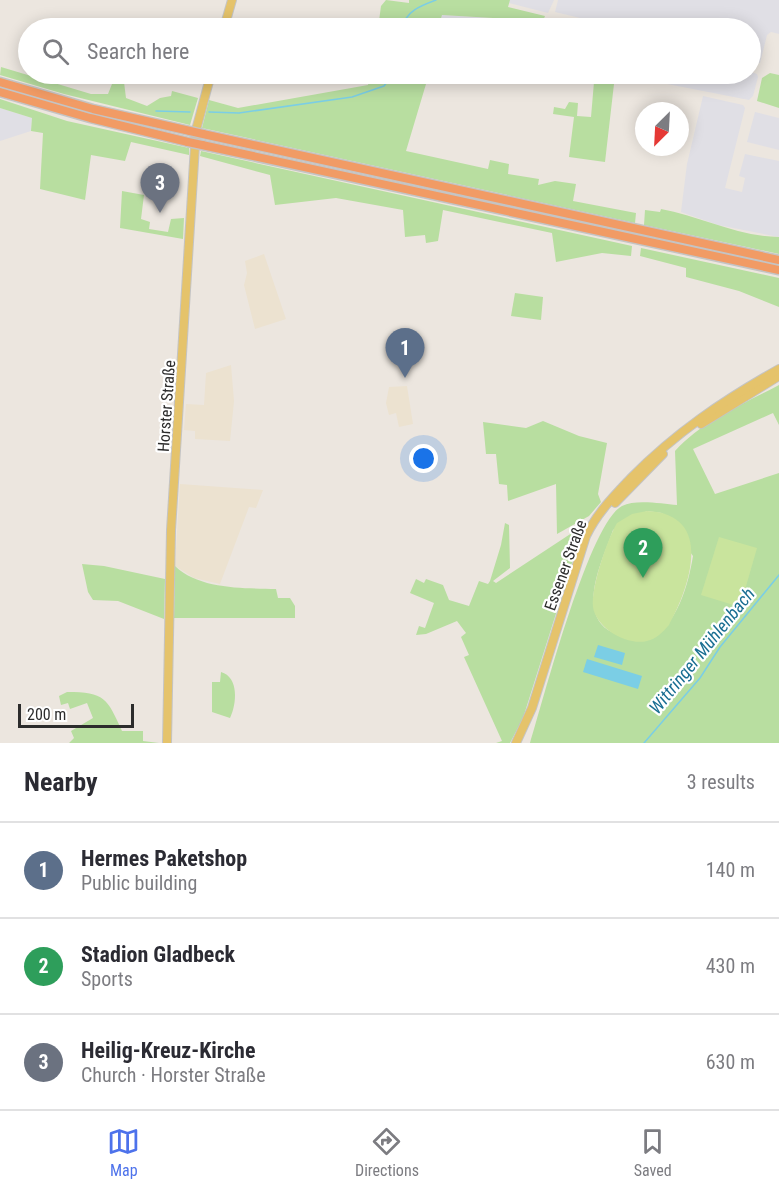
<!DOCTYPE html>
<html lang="en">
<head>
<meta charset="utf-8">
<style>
	body { margin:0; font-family:"Roboto Condensed",sans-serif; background:#f2f2f3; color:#2b2b33 }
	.compass { position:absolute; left:635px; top:102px; width:54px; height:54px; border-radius:50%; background:#fff; box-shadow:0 3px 15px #0003; rotate:204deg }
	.scale { position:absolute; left:18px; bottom:15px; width:116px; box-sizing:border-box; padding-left:6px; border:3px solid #2c2c2c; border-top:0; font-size:16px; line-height:21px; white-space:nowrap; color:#2c2c2c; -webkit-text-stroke:4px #fff; paint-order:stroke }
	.you { position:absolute; left:424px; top:459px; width:21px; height:21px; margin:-15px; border:4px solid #fff; border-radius:50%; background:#1a73e8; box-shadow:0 0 0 9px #1a73e833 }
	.badge { display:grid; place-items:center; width:39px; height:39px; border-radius:50%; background:#4d72eb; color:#fff; font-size:20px; font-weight:700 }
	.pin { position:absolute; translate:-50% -50px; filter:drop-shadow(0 2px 3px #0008) }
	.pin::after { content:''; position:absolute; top:32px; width:21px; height:18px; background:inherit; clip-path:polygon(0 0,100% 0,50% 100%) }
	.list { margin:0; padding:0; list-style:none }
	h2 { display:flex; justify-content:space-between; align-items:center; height:78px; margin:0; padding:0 24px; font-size:26px }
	h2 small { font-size:20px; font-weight:400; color:#7c7c81 }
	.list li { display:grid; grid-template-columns:39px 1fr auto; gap:18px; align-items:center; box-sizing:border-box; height:96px; padding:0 24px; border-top:2px solid #e1e1e2 }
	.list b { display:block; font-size:22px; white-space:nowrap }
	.list p { margin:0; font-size:20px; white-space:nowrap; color:#7c7c81 }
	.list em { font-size:20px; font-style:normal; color:#7c7c81 }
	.icon { flex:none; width:33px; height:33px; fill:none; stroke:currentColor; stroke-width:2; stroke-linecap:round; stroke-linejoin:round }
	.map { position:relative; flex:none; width:779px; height:743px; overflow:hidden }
	.search { position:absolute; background:#fff; box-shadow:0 3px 15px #0003; left:18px; right:18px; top:18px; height:66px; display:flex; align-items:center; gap:15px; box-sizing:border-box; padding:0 21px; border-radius:33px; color:#7c7c81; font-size:22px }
	.sheet { height:366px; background:#fff }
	nav { display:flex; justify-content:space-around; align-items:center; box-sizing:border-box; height:84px; border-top:2px solid #e1e1e2; background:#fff; font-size:16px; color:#7c7c81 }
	nav a { display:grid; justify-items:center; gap:3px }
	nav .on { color:#4d72eb }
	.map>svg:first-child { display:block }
	.industrial { fill:#e0dfe5 }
	.education { fill:#ece2d0 }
	.green { fill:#b8dea0; fill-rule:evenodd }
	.pitch { fill:#c9e49d }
	.water { fill:#7bcee5 }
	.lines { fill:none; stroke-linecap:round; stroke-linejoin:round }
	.stream { stroke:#7bcee5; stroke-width:1.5 }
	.major-casing { stroke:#c4c4c4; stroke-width:10 }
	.highway-casing { stroke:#c4c4c4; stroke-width:11 }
	.major { stroke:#e5c36b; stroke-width:8 }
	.highway { stroke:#f19b65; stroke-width:8 }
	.highway-bridge-casing { stroke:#c4c4c4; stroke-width:11; stroke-linecap:butt }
	.highway-bridge { stroke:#f19b65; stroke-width:8 }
	.labels { text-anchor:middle; stroke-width:4.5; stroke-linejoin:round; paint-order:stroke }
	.street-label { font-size:16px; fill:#2c2c2c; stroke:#fff }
	.water-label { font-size:18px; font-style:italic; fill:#196e92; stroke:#fff }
</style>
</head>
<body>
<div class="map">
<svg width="779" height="743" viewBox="0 0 779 743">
	<rect width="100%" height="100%" fill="#ece6df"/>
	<g class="industrial">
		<polygon points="510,0 554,0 548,13 509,3"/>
		<polygon points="558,0 779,0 779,34 771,32 767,35 760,63 751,61 750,28 622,28 555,12"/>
		<polygon points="442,15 543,21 575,28 438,28"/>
		<polygon points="751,72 757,74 758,77 753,96 749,100 652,81 652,74"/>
		<polygon points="703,96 743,105 745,108 725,188 742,192 745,178 739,176 745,154 779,161 779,237 718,225 681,212 687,164"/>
		<polygon points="0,108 32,118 31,131 0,141"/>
		<polygon points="755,112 779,118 779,150 747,142"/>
	</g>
	<g class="education">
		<polygon points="264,254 286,319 255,329 244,285 247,273 245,261"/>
		<polygon points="231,365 234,401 230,441 195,439 195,431 184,430 186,404 204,405 206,373"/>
		<polygon points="407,386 413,424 399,427 396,413 389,415 386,403 389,387"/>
		<polygon points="180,484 263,490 256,508 249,507 220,584 194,578 175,566"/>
	</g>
	<g class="green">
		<polygon points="386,0 409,3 409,0 510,0 508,7 545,16 543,21 442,15 438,28 383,28 384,21 379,21 381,6"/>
		<polygon points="1,67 91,94 108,94 116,74 123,74 126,98 147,106 160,98 171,96 172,91 198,98 190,125 64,94 0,75"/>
		<polygon points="770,73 779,75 779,108 757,101 762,78"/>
		<polygon points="383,74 429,74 406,151 488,169 490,160 509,164 508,174 539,179 538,185 555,181 576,184 573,201 636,213 635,223 202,128 209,100 238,108 368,85 369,81 382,77"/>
		<polygon points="594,82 614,84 605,162 569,157 574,117 553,114 554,107 565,109 569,102 578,103 577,116 591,117"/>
		<polygon points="0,99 67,121 189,148 189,155 131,142 125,161 91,155 85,200 40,189 43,133 31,131 32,118 0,108"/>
		<polygon points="201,151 632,246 631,256 602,253 556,262 552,233 443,210 438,241 426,243 425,235 405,237 403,210 336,198 275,205 270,175 200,156"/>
		<polygon points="122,191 144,195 141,219 150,222 149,229 168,232 171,219 184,218 183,239 120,228"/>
		<path d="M661 209C700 216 739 237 779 237V254L644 225 645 210 660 212Z"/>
		<polygon points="641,248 779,278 779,307 739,291 686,277 686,268 640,256"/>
		<polygon points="515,293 543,297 541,320 511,316"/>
		<path d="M779 385V425L773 413 693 449 715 494 779 473V743H530C543 701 589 523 622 506 636 499 662 504 677 505L675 451C702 421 743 404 779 385ZM647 511 662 513 693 556C688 586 677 625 649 640 637 638 619 637 608 630 577 609 604 557 613 530Z"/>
		<polygon points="543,421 579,436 607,443 598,494 601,502 589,516 557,534 556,484 508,501 507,485 499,484 496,454 486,454 483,422 526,428"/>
		<polygon points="505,523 509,525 510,568 493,581 496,583 584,525 523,718 510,743 496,743 502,741 464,657 469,655 461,637 466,633 457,621 426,634 416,635 419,626 425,628 434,603 410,593 416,579 424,583 426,579 443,585 449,600 469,606 479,581 488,584 490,581 501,545"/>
		<polygon points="82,564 104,566 165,579 164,619 118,601 93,600 88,592"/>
		<path d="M175 566C200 590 245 588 276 589L278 598H290L295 606V618H174Z"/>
		<path d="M221 672C239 677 237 704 230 718L212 712V682H220Z"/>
		<path d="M67 692C105 692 107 698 122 731H143V741L159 743H69L74 738 71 731 93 718 87 703 70 709 68 703 61 705 59 696Z"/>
	</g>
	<g class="pitch">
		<path d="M647 511C715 514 690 587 669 625 663 632 656 639 647 641 627 646 596 628 593 607 591 587 607 540 617 523L632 514Z"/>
		<polygon points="719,537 757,548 740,607 701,595"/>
	</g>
	<g class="water">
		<polygon points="598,645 625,653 622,665 594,657"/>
		<polygon points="587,659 642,676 638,689 583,672"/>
	</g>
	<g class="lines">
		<g class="stream">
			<path d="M402 28C406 11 420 6 436 0"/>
			<polyline points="156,111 190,112"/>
			<polyline points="209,112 239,113 352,97 384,86 393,74"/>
			<polyline points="644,743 700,678 720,647 779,575"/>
		</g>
		<defs>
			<g id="major">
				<polyline points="224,28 232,0"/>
				<polyline points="701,424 779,376"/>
				<polyline points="615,503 663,454"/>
				<polyline points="167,743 171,530 196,130 211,74"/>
				<path d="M516 743 532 708 586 536C597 513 614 496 631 478 675 433 724 400 779 369"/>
			</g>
			<g id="highway">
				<polyline points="0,82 93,109 190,131"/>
				<polyline points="0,92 90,118 188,142"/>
				<polyline points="203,134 779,260"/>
				<polyline points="202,145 779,270"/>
			</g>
		</defs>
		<use href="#major" class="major-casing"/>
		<use href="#highway" class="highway-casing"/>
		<use href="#major" class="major"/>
		<use href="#highway" class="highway"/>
		<defs>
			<g id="highway-bridge">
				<polyline points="190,131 203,134"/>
				<polyline points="188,142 202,145"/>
			</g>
		</defs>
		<use href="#highway-bridge" class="highway-bridge-casing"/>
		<use href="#highway-bridge" class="highway-bridge"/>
	</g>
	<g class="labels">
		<g class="street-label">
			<text transform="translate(166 406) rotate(-86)" y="6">Horster Straße</text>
			<text transform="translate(565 565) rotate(-70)" y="6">Essener Straße</text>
		</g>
		<g class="water-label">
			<text transform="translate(702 651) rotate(-51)" y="6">Wittringer Mühlenbach</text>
		</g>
	</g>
</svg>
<svg class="compass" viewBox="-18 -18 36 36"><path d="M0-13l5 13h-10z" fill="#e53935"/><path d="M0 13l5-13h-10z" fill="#7c7c81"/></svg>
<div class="scale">200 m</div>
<div class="you"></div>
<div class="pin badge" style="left:405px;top:378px;background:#5c6f8a">1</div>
<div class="pin badge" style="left:643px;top:578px;background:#2e9e5b">2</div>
<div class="pin badge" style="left:160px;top:213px;background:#6b7280">3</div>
<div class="search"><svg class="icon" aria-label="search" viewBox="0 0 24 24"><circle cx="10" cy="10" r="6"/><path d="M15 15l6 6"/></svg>Search here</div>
</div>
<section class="sheet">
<h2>Nearby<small>3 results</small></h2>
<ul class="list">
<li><span class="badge" style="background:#5c6f8a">1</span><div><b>Hermes Paketshop</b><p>Public building</p></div><em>140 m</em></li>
<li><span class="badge" style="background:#2e9e5b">2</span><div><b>Stadion Gladbeck</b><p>Sports</p></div><em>430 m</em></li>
<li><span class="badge" style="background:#6b7280">3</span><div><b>Heilig-Kreuz-Kirche</b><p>Church · Horster Straße</p></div><em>630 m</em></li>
</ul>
</section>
<nav>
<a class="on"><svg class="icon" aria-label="map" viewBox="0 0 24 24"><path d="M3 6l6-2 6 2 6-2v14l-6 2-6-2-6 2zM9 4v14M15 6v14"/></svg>Map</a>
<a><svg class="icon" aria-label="directions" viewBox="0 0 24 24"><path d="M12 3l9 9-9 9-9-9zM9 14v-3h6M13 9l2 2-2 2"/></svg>Directions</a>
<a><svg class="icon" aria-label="saved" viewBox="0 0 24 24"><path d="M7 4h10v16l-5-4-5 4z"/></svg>Saved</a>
</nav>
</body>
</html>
